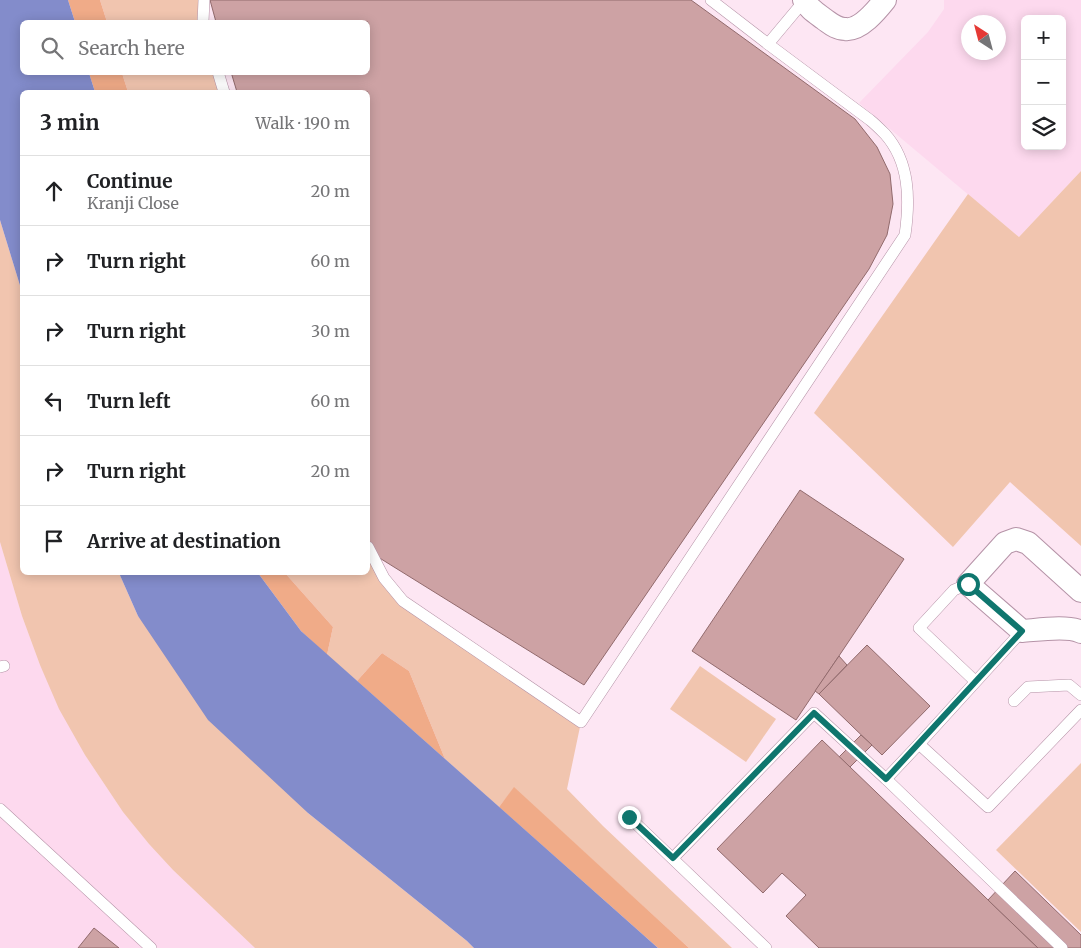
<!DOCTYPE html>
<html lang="en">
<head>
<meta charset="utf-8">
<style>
	body { margin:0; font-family:Merriweather,serif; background:#f6f6f6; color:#202124 }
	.controls { position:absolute; right:15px; top:15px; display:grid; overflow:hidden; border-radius:8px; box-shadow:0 2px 12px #0003 }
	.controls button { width:45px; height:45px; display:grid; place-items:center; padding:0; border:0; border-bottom:1px solid #e0e0e0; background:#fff; color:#202124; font:25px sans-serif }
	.compass { position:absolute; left:961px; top:15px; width:45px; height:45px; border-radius:50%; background:#fff; box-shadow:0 2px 12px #0003; rotate:324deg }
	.stop { position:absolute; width:15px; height:15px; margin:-11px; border:4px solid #0f766e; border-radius:50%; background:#fff }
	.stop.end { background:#0f766e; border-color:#fff; box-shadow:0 1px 5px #0008 }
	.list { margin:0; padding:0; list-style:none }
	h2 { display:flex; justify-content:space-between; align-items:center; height:65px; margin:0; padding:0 20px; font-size:21px }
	h2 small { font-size:16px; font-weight:400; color:#757577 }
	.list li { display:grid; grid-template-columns:32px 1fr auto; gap:15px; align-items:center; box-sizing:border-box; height:70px; padding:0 20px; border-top:1px solid #e0e0e0 }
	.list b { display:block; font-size:19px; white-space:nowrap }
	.list p { margin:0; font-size:16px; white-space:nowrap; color:#757577 }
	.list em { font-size:16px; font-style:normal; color:#757577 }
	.icon { flex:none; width:28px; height:28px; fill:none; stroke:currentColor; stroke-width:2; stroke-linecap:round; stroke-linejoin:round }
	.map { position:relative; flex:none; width:1081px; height:948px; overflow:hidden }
	.search { position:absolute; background:#fff; box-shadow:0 2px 12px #0003; left:20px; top:20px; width:350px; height:55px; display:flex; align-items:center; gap:12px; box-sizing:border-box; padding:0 18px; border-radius:8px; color:#757577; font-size:19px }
	.panel { position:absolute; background:#fff; box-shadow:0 2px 12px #0003; left:20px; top:90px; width:350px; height:485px; border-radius:8px }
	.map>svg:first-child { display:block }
	.built { fill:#fdd9ee; fill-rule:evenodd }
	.green { fill:#f1c5af }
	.forest { fill:#f0ab88 }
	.water { fill:#838ccb }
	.building { fill:#cda2a4; stroke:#916a6c }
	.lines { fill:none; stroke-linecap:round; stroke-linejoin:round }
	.lane-casing { stroke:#b593a7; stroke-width:12 }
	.street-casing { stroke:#b593a7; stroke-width:24 }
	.lane { stroke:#fff; stroke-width:11 }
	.street { stroke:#fff; stroke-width:22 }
	.route { stroke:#0f766e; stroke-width:6 }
</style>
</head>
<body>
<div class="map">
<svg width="1081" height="948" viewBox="0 0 1081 948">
	<rect width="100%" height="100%" fill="#fde6f3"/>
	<g class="built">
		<path d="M944 0H1081V171L1019 237 859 103 928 32 944 9ZM1025 19H1062V146H1025ZM968 22H998V52H968Z"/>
		<polygon points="0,542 22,616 40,665 85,755 123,812 149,844 173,870 255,948 0,948"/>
	</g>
	<g class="green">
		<polygon points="100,0 206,0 204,22 107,22"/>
		<polygon points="122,73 218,73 224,92 128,92"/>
		<polygon points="1081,171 1081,546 1010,482 953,547 814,413 968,194 1019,237"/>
		<polygon points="0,220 22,292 22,572 119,573 138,616 308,813 467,941 474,948 255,948 173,870 149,844 123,812 85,755 59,709 40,665 22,616 0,542"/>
		<polygon points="368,547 403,601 581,722 567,789 603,826 732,948 689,948 514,788 499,807 445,759 409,671 382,653 357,681 327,655 333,627 285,573 368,572"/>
		<polygon points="700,666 776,719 746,762 670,709"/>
		<polygon points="1081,763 1081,932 996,850"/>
	</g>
	<g class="forest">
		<polygon points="68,0 100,0 107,22 75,22"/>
		<polygon points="89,73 122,73 128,92 95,92"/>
		<polygon points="258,573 285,573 333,627 327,655 301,631"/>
		<polygon points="382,653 409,671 445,759 357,681"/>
		<polygon points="514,787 689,948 658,948 499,807"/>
	</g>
	<g class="water">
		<polygon points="0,0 68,0 75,22 22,22 22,72 89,73 95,92 22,92 22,292 0,220"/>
		<polygon points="119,573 258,573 301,631 658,948 474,948 467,941 308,813 208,720 138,616"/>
	</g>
	<g class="building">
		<polygon points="210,0 691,0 855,119 877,147 890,174 893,204 887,235 869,269 584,685 394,567 378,557 368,542 368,92 237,92 231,72 368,72 368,22 216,22"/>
		<polygon points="800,490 904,559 796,720 692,651"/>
		<polygon points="867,645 930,706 882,755 819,694"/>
		<polygon points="839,656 847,665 819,694 815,691"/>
		<polygon points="861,735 872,745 850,767 839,757"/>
		<polygon points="822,740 850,767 1038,948 819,948 786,916 806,895 782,873 763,893 717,849"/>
		<polygon points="1015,871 1081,935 1081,948 1038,948 988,900"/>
		<polygon points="94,928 119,948 78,948"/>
	</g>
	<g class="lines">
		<defs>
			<g id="lane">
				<polyline points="203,22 204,0"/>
				<polyline points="768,44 804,1"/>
				<polyline points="218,72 224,92"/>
				<path d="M368 547 384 578 403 601 581 722 905 235C910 200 910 162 885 134 880 129 875 124 870 120L768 44 711 0"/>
				<polyline points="968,584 954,590 919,628 975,681"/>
				<polyline points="1022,631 919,744 988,807 1081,710"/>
				<polyline points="0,667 4,666"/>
				<polyline points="1014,701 1028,687 1069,685 1081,695"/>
				<polyline points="886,779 919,744"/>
				<polyline points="0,809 151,948"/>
				<polyline points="629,817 766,948"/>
				<polyline points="673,858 814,713 886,779 1062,948"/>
			</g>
			<g id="street">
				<path d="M804 0C808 8 816 13 824 19 830 23 836 29 845 29 860 31 877 10 885 0"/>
				<path d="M1081 591 1028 543 1016 539 1005 543 968 584 1022 631C1037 630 1068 625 1081 632"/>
			</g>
		</defs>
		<use href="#lane" class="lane-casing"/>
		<use href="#street" class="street-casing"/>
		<use href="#lane" class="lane"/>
		<use href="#street" class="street"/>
	</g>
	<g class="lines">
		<polyline class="route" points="629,817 673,858 814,713 886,779 1022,631 968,584"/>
	</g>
</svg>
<div class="controls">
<button>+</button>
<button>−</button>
<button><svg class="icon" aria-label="layers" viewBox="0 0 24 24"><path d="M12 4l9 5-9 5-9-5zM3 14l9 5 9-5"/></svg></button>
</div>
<svg class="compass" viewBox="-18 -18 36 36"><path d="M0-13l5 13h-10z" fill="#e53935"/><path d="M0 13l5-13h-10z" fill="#757577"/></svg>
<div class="stop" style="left:968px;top:584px"></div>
<div class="stop end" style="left:629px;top:817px"></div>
<div class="search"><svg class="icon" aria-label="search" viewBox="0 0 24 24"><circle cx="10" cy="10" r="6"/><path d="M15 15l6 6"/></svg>Search here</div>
<section class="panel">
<h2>3 min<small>Walk · 190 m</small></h2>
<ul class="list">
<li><svg class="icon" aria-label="ahead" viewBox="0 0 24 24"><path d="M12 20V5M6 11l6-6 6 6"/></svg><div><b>Continue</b><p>Kranji Close</p></div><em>20 m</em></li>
<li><svg class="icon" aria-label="right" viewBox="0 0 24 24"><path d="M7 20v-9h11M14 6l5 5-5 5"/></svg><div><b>Turn right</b></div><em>60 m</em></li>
<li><svg class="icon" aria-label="right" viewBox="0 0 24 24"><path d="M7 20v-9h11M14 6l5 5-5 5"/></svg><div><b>Turn right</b></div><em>30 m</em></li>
<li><svg class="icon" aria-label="left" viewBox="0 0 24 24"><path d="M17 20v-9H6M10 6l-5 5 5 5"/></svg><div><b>Turn left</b></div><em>60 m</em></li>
<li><svg class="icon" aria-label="right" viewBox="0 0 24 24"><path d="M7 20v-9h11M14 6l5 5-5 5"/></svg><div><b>Turn right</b></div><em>20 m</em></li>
<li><svg class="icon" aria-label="arrive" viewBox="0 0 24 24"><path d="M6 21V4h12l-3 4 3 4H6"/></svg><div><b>Arrive at destination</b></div></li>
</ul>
</section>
</div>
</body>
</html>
